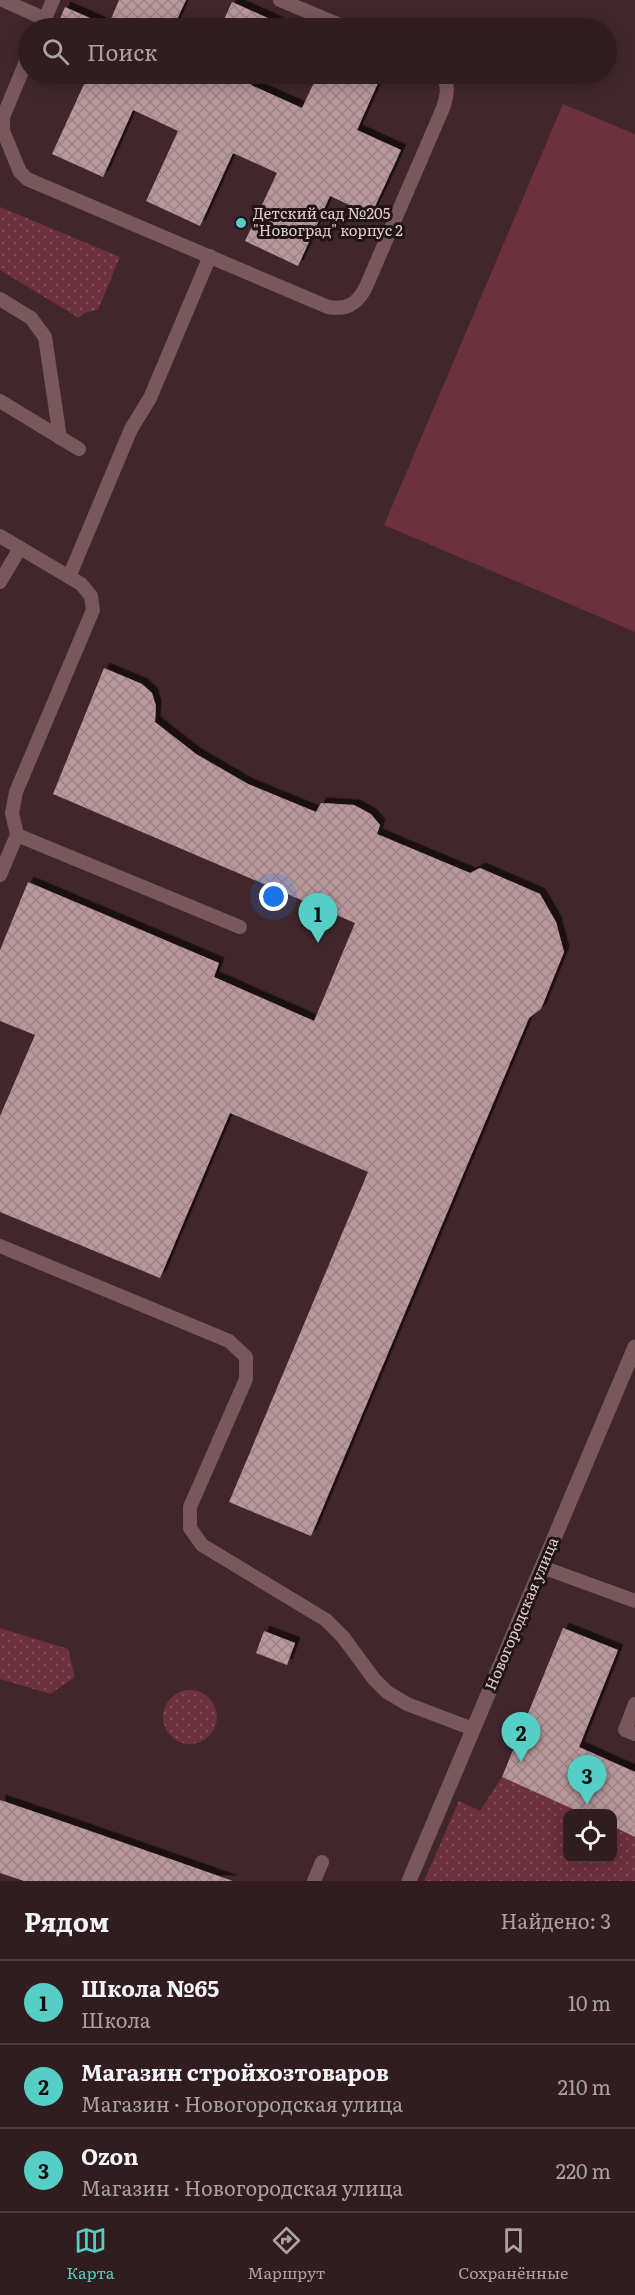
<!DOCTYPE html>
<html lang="ru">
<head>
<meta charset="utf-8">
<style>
	body { margin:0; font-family:Literata,serif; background:#3d2a2d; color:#f1f3f6 }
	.controls { position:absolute; right:18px; bottom:18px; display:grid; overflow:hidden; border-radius:12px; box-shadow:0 3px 15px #0003 }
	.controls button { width:54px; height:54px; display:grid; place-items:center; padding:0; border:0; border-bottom:2px solid #4c3b3e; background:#311d20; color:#f1f3f6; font:30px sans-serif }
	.you { position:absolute; left:274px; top:897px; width:21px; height:21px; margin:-15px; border:4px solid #fff; border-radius:50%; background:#1a73e8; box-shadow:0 0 0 9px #1a73e833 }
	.badge { display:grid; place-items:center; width:39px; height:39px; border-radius:50%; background:#55cec5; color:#111; font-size:20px; font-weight:700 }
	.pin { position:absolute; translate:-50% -50px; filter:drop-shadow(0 2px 3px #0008) }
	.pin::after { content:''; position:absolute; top:32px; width:21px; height:18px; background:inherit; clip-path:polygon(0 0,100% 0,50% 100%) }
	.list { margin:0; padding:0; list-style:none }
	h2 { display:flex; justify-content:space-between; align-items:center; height:78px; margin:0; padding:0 24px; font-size:26px }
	h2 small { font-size:20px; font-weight:400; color:#a8a2a5 }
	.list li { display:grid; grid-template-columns:39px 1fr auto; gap:18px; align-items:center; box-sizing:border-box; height:84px; padding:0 24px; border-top:2px solid #4c3b3e }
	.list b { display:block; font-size:22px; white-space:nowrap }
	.list p { margin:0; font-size:20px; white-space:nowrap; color:#a8a2a5 }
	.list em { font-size:20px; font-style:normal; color:#a8a2a5 }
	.icon { flex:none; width:33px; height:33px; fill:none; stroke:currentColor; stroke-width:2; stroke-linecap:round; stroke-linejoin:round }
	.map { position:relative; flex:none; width:635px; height:1881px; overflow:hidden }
	.search { position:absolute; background:#311d20; box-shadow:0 3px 15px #0003; left:18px; right:18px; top:18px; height:66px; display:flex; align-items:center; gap:15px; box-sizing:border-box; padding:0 21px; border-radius:33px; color:#a8a2a5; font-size:22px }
	.sheet { height:330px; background:#311d20 }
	nav { display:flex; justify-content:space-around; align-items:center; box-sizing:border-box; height:84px; border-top:2px solid #4c3b3e; background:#311d20; font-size:16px; color:#a8a2a5 }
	nav a { display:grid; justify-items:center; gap:3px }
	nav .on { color:#55cec5 }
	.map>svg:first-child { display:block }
	.grass { fill:url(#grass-dots) }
	.garden { fill:#6d303d }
	.building { fill:url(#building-cross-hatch); filter:url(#shadow) }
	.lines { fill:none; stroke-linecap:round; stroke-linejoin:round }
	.lane { stroke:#78585d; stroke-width:14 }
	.street { stroke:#78585d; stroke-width:15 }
	.poi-dot { fill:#55cec5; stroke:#201416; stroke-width:2 }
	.labels { text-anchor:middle; stroke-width:6; stroke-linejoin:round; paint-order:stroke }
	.poi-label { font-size:15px; fill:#e0ced0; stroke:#201416; text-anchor:start }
	.street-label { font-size:15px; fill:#e0ced0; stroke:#201416 }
</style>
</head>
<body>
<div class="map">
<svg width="635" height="1881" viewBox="0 0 635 1881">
	<defs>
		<pattern id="grass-dots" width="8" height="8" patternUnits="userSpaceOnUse" patternTransform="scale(1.5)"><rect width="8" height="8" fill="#6d303d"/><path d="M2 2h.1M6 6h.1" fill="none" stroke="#824d58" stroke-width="1.8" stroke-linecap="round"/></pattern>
		<pattern id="building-cross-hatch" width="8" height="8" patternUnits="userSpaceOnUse" patternTransform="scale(1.5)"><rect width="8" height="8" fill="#b9989d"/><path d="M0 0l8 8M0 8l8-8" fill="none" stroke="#9c8285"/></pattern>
		<filter id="shadow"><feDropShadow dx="5.5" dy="-5.5" stdDeviation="0" flood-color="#0009"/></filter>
	</defs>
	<rect width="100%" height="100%" fill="#41272b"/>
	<g class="grass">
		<polygon points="0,207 120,257 98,310 84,313 79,318 0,270"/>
		<polygon points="0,1628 68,1649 75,1677 50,1694 0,1679"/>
		<circle cx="190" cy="1717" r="27"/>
		<polygon points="502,1777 584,1813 568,1814 568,1858 612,1858 613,1826 635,1837 635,1881 424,1881 459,1801 480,1811"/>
	</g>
	<polygon class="garden" points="563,104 635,134 635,632 384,525"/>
	<g class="building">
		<polygon points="119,0 186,0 173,28 56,28 65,7 108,26"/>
		<polygon points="232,2 279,23 276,28 220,28"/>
		<polygon points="66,74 256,74 251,85 302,108 318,74 382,74 357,130 401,150 371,215 330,196 298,266 245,241 277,173 233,153 200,226 146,201 178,131 133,110 103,177 52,154 85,82"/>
		<polygon points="104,668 142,684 152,693 156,706 155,722 196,754 248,784 316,812 321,803 354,805 371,814 380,825 377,834 470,873 480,868 540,894 556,922 564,952 541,1009 529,1018 311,1536 229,1502 368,1172 230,1113 160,1278 0,1212 0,1116 35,1035 0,1021 0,950 28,882 219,963 214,977 314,1021 355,923 53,794"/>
		<polygon points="563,1628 618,1650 579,1747 635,1772 635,1837 612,1826 612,1814 584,1814 502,1777"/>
		<polygon points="264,1631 295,1643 287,1665 256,1653"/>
		<polygon points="0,1800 70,1824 233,1881 24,1881 0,1873"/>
	</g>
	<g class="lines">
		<g class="lane">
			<polyline points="3,0 45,19"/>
			<polyline points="280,0 347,28"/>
			<polyline points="41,28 53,0"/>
			<path d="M28 57 3 117V131L20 172 27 179 328 307C346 310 356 305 365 289L443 108C447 95 450 86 441 74"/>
			<polyline points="0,299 31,318 45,337 60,438"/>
			<polyline points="0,401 79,449"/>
			<polyline points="0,536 81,584 91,596 93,610 16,792 12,813 17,835 0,875"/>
			<polyline points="69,577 131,429 150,398 210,256"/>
			<polyline points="0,582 20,548"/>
			<polyline points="17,835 240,927"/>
			<polyline points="0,1246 229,1341 246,1357 246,1379 190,1507 190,1528 202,1545 326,1620 343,1637 374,1679 387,1692 407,1704 473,1729"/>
			<polyline points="542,1567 635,1601"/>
			<polyline points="635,1704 625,1730 635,1734"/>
			<polyline points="314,1881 322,1862"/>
		</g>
		<polyline class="street" points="409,1881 635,1347"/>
	</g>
	<circle class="poi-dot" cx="241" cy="223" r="6"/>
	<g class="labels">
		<g class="poi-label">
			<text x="253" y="219">Детский сад №205<tspan x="253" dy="17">"Новоград" корпус 2</tspan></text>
		</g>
		<g class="street-label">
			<text transform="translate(522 1614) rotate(-67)" y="5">Новогородская улица</text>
		</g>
	</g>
</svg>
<div class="controls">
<button><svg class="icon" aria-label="locate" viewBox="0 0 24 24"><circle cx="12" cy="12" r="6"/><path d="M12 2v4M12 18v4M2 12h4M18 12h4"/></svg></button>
</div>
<div class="you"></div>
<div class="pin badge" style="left:318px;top:943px">1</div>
<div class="pin badge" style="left:521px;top:1762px">2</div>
<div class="pin badge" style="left:587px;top:1805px">3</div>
<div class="search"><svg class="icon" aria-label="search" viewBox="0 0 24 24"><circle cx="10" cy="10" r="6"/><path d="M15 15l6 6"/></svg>Поиск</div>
</div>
<section class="sheet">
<h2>Рядом<small>Найдено: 3</small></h2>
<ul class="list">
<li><span class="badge">1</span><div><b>Школа №65</b><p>Школа</p></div><em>10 m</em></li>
<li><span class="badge">2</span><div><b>Магазин стройхозтоваров</b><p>Магазин · Новогородская улица</p></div><em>210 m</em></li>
<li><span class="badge">3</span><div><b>Ozon</b><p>Магазин · Новогородская улица</p></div><em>220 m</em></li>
</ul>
</section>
<nav>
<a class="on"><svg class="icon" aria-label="map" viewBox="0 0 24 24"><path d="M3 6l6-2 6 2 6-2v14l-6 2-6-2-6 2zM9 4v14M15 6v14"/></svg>Карта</a>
<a><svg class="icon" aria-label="directions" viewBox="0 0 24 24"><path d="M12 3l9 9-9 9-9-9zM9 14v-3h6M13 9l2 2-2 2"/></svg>Маршрут</a>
<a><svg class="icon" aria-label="saved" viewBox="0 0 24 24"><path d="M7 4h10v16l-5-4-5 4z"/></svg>Сохранённые</a>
</nav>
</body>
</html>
